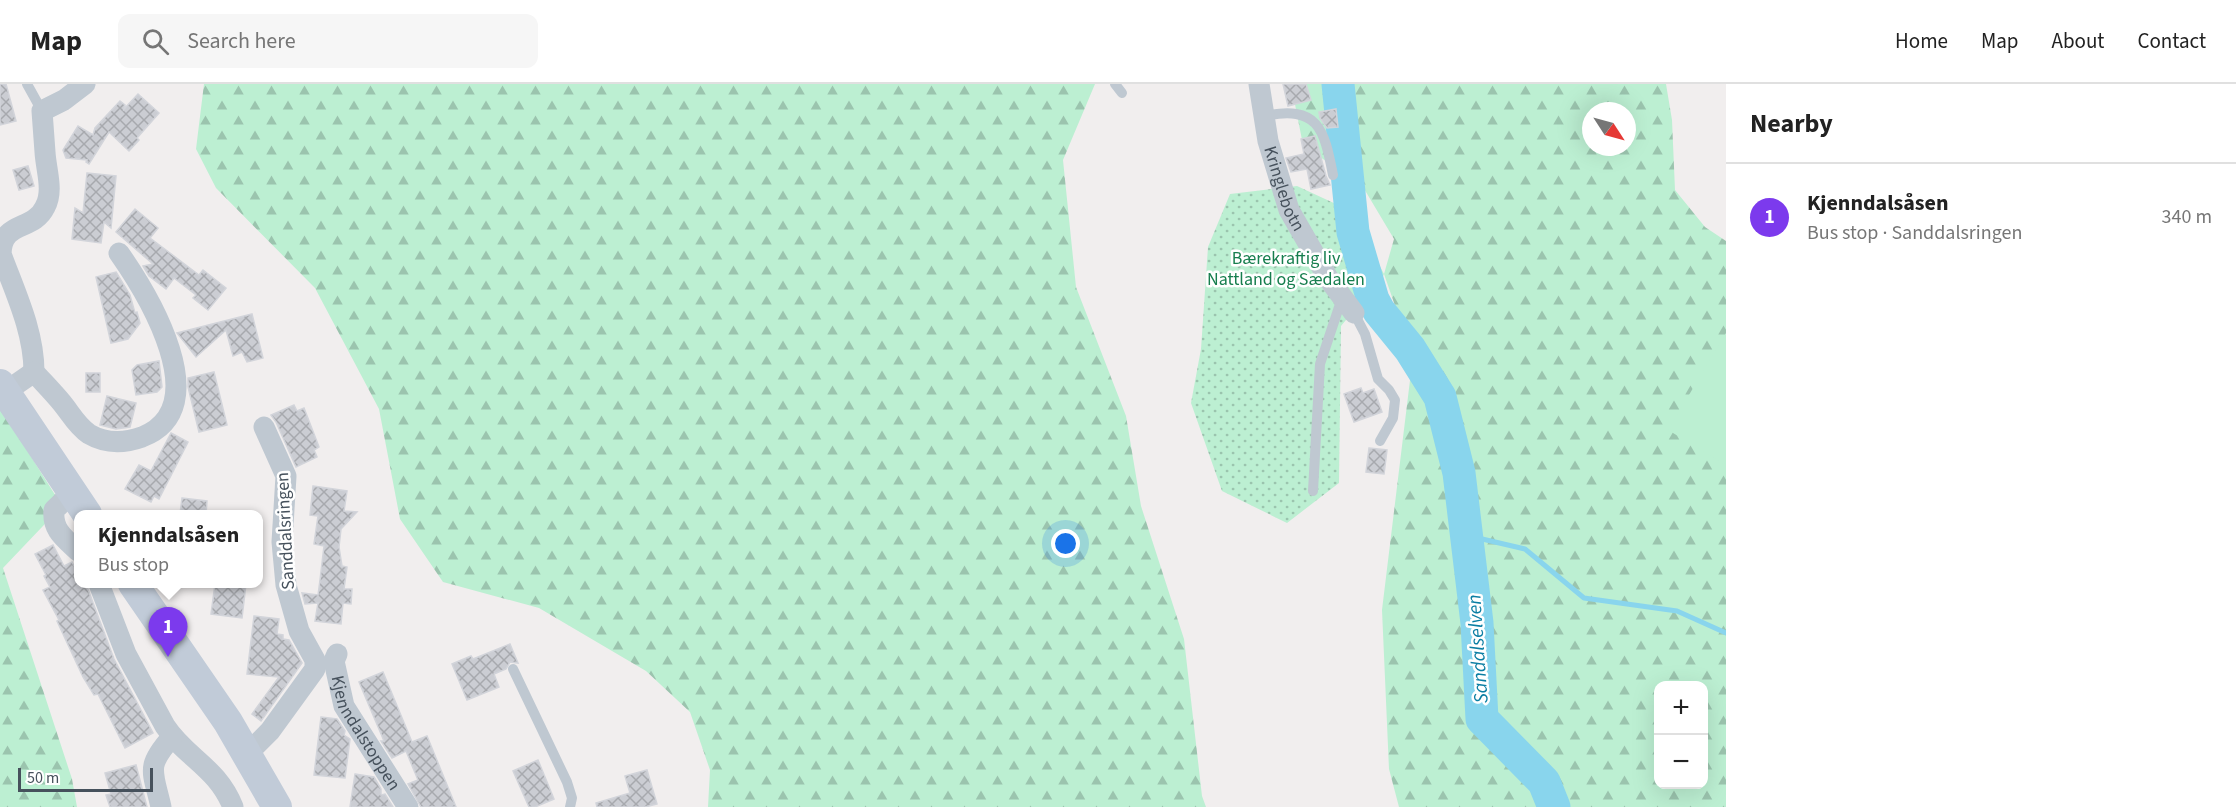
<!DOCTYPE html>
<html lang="en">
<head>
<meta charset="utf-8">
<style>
	body { margin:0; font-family:"Source Sans 3",sans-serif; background:#f6f6f6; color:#222 }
	.controls { position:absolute; right:18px; bottom:18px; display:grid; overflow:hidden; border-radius:12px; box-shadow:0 6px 24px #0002 }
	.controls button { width:54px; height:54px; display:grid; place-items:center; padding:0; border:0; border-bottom:2px solid #e0e0e0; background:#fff; color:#222; font:30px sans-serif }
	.compass { position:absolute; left:1582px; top:18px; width:54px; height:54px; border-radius:50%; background:#fff; box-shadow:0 6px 24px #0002; rotate:126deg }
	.scale { position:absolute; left:18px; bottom:15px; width:135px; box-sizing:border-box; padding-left:6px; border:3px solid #46515c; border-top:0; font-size:16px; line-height:21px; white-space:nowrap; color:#46515c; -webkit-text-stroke:4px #fff; paint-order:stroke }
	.you { position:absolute; left:1066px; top:460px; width:21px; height:21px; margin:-15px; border:4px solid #fff; border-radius:50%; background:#1a73e8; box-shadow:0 0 0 9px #1a73e833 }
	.badge { display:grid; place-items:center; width:39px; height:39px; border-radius:50%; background:#7c3aed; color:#fff; font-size:20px; font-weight:700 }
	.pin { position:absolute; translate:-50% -50px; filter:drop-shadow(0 2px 3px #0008) }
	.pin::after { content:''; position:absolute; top:32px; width:21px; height:18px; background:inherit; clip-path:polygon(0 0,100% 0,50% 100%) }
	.popup { position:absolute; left:74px; top:426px; width:189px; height:78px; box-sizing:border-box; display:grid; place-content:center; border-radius:12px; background:#fff; filter:drop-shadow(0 2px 4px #0005); font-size:20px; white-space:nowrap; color:#767676 }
	.popup b { font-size:22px; color:#222 }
	.popup::after { content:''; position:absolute; left:50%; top:100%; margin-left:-12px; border:12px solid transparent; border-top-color:#fff }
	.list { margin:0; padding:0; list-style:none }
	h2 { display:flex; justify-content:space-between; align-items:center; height:78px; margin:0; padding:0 24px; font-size:26px }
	h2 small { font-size:20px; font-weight:400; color:#767676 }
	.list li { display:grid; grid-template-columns:39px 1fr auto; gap:18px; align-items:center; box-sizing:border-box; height:108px; padding:0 24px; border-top:2px solid #e0e0e0 }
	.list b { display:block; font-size:22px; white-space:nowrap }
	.list p { margin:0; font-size:20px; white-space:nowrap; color:#767676 }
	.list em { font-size:20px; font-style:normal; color:#767676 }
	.icon { flex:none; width:33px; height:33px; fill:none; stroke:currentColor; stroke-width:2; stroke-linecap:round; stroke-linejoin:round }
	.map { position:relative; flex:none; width:1726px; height:723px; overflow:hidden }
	header { display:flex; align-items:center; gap:36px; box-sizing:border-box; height:84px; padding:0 30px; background:#fff; border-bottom:2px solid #e0e0e0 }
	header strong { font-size:28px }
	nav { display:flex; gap:33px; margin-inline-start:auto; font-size:21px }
	.search { width:420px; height:54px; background:#f6f6f6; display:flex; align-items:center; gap:15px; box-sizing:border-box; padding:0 21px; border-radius:12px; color:#767676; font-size:22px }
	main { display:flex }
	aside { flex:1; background:#fff }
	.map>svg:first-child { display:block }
	.green { fill:url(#green-dots) }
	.forest { fill:url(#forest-firs); fill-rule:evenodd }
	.pitch { fill:#bcefd2 }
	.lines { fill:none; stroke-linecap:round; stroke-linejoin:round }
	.stream { stroke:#89d5ed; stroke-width:5 }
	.river { stroke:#89d5ed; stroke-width:33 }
	.building { fill:url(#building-cross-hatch); stroke:#d2d4da; stroke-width:1.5 }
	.lane { stroke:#bfc8d1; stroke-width:10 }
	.street { stroke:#bfc8d1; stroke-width:21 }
	.secondary { stroke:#c1cbd8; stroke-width:30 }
	.labels { text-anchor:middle; stroke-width:5; stroke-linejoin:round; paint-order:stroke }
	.street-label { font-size:18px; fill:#46515c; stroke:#fff }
	.park-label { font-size:18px; fill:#167e4e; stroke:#fff }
	.water-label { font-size:20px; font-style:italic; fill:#0b7ea3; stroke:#fff }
</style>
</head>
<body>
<header>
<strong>Map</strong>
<div class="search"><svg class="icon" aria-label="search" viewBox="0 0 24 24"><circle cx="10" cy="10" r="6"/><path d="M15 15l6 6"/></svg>Search here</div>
<nav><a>Home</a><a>Map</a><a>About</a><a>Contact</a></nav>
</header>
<main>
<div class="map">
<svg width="1726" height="723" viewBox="0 0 1726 723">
	<defs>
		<pattern id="green-dots" width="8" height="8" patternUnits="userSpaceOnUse" patternTransform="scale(1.5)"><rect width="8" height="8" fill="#bcefd2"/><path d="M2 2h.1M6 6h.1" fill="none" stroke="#9bc4ae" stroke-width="1.8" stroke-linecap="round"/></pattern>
		<pattern id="forest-firs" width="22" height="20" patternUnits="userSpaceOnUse" patternTransform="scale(1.5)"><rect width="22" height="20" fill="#bcefd2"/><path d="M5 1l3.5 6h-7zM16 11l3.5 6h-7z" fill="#9bc4ae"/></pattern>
		<pattern id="building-cross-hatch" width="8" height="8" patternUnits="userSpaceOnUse" patternTransform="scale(1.5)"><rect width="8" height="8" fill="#cbcdd3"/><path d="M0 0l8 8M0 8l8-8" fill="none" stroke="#a7a9ae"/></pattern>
	</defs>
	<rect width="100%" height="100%" fill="#f1eeee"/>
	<polygon class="green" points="1297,102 1351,127 1384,190 1373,216 1360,219 1341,242 1339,399 1287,439 1222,407 1191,319 1201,265 1208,163 1230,110"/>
	<g class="forest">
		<polygon points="204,0 1095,0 1063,76 1076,203 1126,332 1141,422 1184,555 1202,712 1206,723 708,723 710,686 690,628 646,587 539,524 443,498 400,435 379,325 315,204 216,104 196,65"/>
		<path d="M1291 0H1666L1672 36 1675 106 1705 143 1726 157V723H1399L1389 685 1382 526 1411 288 1410 265 1384 190 1394 155 1363 103 1303 61ZM1591 27H1627V63H1591ZM1658 602H1704V700H1658Z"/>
		<polygon points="0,323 62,422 3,484 72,695 77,723 0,723"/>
	</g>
	<polygon class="pitch" points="1726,249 1726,381 1668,346"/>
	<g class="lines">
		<polyline class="stream" points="1465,451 1525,465 1584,514 1677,527 1726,549"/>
		<polyline class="river" points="1338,0 1353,148 1373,216 1379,227 1410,265 1440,313 1459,389 1477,539 1482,635 1544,698 1554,723"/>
	</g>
	<g class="building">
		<polygon points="0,0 6,0 16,37 0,41"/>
		<polygon points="1283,0 1306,0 1311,16 1288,22"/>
		<polygon points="138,10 159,29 137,54 139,56 129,67 109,48 89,80 86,78 87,76 66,74 63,66 78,42 93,51 95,44 120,17 125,21 124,25"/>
		<polygon points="1336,25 1338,43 1327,44 1320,34 1319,28"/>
		<polygon points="1315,52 1326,92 1330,101 1311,105 1307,85 1291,88 1286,74 1304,70 1301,55"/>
		<polygon points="28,82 34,102 19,106 13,86"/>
		<polygon points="87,89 116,92 111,144 104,138 101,159 72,155 75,124 83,129"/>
		<polygon points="135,125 158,144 150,154 199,191 203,186 226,204 208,226 193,214 196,211 174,194 166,205 149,192 143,182 153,180 116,148"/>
		<polygon points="116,188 130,211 135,229 137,228 140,239 128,255 111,259 96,193"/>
		<polygon points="252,230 263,274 247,278 242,268 233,272 226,246 196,273 177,249"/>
		<polygon points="159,277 162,303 157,308 136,311 132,286 137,281"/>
		<polygon points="214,288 227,341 199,348 188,303 188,294"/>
		<rect x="86" y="289" width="14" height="19"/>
		<polygon points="1361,304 1363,309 1374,305 1382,328 1354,338 1344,310"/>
		<polygon points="107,312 136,319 130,343 116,345 100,341"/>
		<polygon points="294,321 297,327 304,324 319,363 314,366 317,373 296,383 276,338 271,331"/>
		<polygon points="171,349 188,358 159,415 154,412 151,418 125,405 139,381 151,387"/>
		<polygon points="1369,364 1387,366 1384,390 1366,388"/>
		<polygon points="313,402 347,407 344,427 357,428 341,445 339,463 342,482 347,483 344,505 352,505 351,520 343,519 341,540 315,537 318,519 305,520 302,509 318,511 320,496 324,462 314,460 318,432 310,431"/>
		<polygon points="182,414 207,417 206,430 180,430"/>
		<polygon points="53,461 64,482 72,478 78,490 78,500 86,500 114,575 153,649 125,664 98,610 94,611 83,593 57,537 59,536 43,506 50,503 44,492 46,491 35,470"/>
		<polygon points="215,500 246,500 242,534 211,530"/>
		<polygon points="254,532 279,535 277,550 283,551 283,555 289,556 302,579 261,637 252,630 279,593 247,590"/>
		<polygon points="510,560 518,579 510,578 506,585 494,590 499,603 467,616 452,580 471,572 473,575"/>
		<polygon points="383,588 412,658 427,652 456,723 421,723 408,700 418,696 406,667 392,674 381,657 384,657 359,598"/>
		<polygon points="321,633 337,635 345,647 344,651 350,655 345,694 314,691"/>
		<polygon points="538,676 554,715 535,723 529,723 513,687"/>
		<polygon points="136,681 147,723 110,723 106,711 111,710 105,689"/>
		<polygon points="647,686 657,720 645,723 597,723 596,719 630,709 625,692"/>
		<polygon points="355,690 374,693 381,705 381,711 385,710 393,723 350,723"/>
	</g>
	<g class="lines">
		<g class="lane">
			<polyline points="27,0 42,27"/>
			<polyline points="1115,0 1122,9"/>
			<path d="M1264 32C1318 21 1324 44 1333 91"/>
			<polyline points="1354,229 1365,250 1378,295 1389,306 1395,316 1393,334 1380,357"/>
			<polyline points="1313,407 1320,280 1342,214"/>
			<polyline points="513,585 567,698 572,714 570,723"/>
		</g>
		<g class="street">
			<path id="s1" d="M1259 0 1268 57 1289 126 1328 194 1354 229"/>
			<path d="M34 288C34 247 15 208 1 170 2 136 33 148 45 123 54 107 46 86 45 68 44 55 43 41 42 27L64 16 85 0"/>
			<path d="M5 308 34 288C43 298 53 308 62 319 71 330 77 342 89 350 106 360 125 359 142 353 218 324 147 209 119 169"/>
			<path d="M72 409 54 426C52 446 64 454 78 467"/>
			<path d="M99 500 126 570 165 642C186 674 217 683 233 723"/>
			<path id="s2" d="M337 570 334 577 344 622 408 723"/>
			<polyline points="247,670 270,647 315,585 315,576 299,547 286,501 282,458 286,392 264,343"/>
			<path d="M161 723C153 687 145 683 172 653"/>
		</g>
		<g class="secondary">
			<polyline points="0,300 87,430"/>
			<polyline points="133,500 228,638 277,723"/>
		</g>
	</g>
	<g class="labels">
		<g class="street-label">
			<text dy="6" stroke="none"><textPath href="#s1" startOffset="108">Kringlebotn</textPath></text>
			<text transform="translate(285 447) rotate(-93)" y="6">Sanddalsringen</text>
			<text dy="6" stroke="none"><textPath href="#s2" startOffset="87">Kjenndalstoppen</textPath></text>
		</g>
		<g class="park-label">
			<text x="1286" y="180">Bærekraftig liv<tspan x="1286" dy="21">Nattland og Sædalen</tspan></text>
		</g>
		<g class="water-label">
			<text transform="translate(1477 565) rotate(-94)" y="7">Sandalselven</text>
		</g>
	</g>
</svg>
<div class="controls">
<button>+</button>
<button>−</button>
</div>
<svg class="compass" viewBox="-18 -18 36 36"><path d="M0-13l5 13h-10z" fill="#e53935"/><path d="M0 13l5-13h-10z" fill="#767676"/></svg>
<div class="scale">50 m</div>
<div class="you"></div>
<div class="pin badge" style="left:168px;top:573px">1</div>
<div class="popup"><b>Kjenndalsåsen</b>Bus stop</div>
</div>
<aside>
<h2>Nearby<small></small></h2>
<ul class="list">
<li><span class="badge">1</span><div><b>Kjenndalsåsen</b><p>Bus stop · Sanddalsringen</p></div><em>340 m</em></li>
</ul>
</aside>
</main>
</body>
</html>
